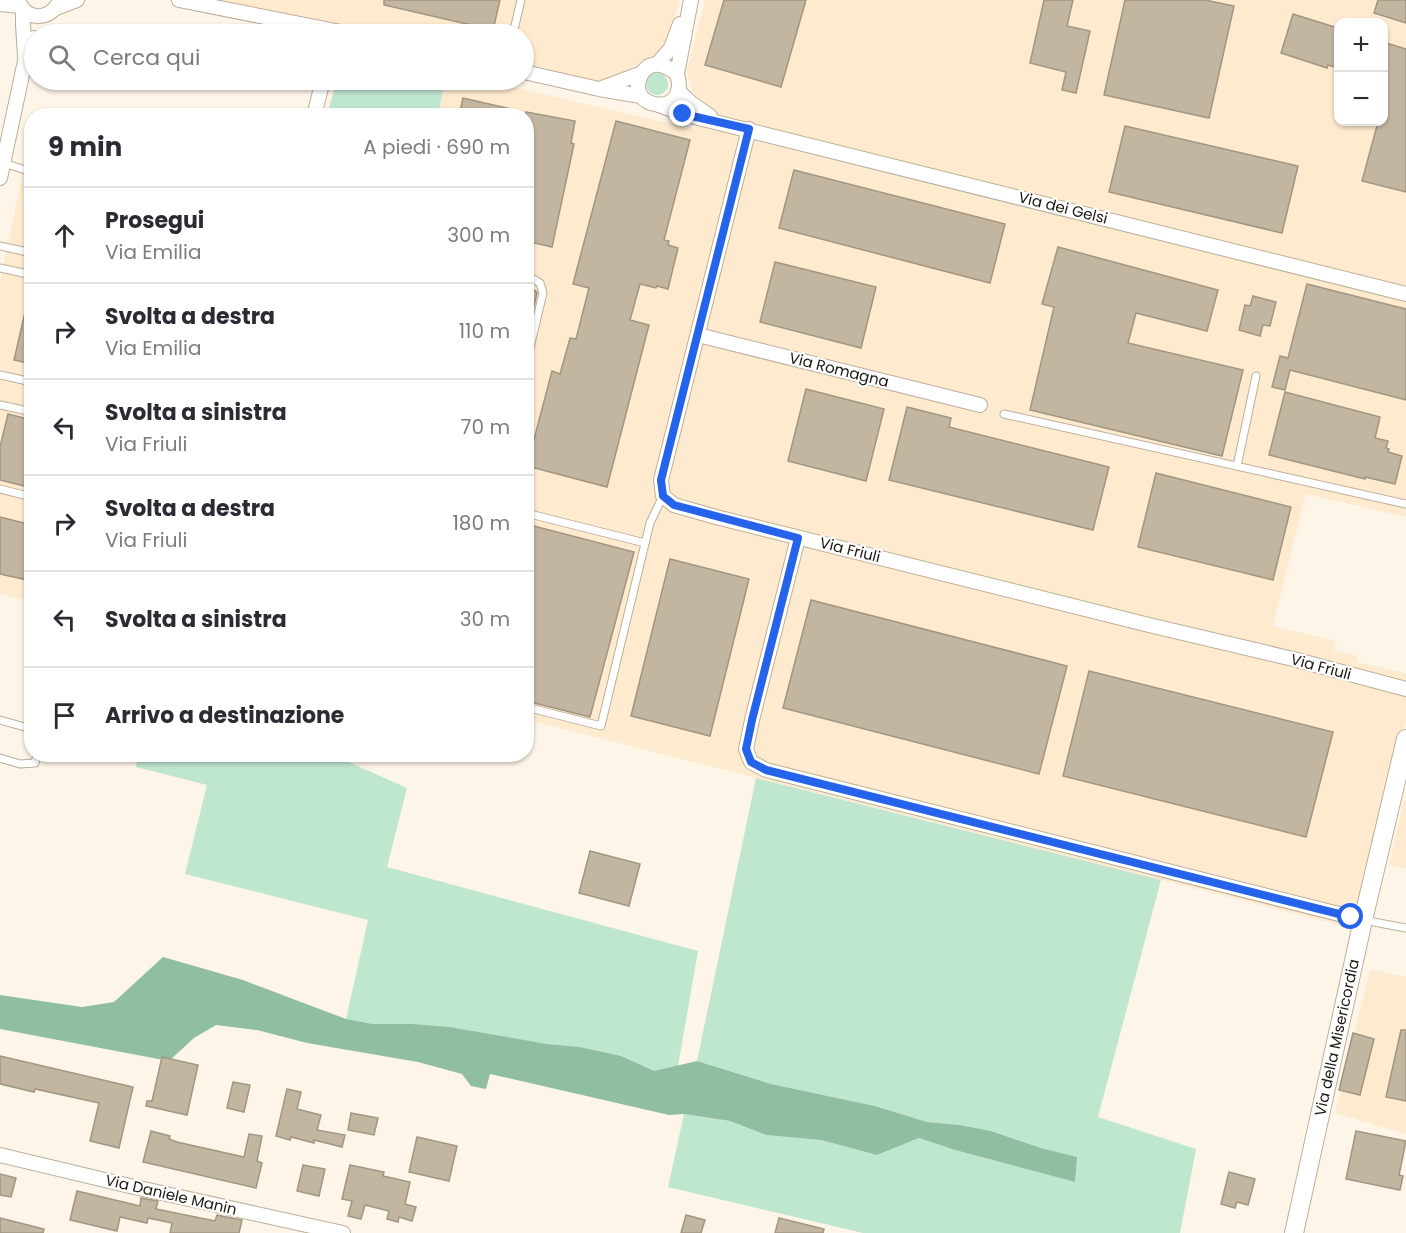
<!DOCTYPE html>
<html lang="it">
<head>
<meta charset="utf-8">
<style>
	body { margin:0; font-family:Poppins,sans-serif; background:#f2f2f3; color:#2b2b33 }
	.controls { position:absolute; right:18px; top:18px; display:grid; overflow:hidden; border-radius:12px; box-shadow:0 2px 4px #0004 }
	.controls button { width:54px; height:54px; display:grid; place-items:center; padding:0; border:0; border-bottom:2px solid #e1e1e2; background:#fff; color:#2b2b33; font:30px sans-serif }
	.stop { position:absolute; width:18px; height:18px; margin:-14px; border:4px solid #2563eb; border-radius:50%; background:#fff }
	.stop.end { background:#2563eb; border-color:#fff; box-shadow:0 2px 6px #0008 }
	.list { margin:0; padding:0; list-style:none }
	h2 { display:flex; justify-content:space-between; align-items:center; height:78px; margin:0; padding:0 24px; font-size:26px }
	h2 small { font-size:20px; font-weight:400; color:#7c7c81 }
	.list li { display:grid; grid-template-columns:39px 1fr auto; gap:18px; align-items:center; box-sizing:border-box; height:96px; padding:0 24px; border-top:2px solid #e1e1e2 }
	.list b { display:block; font-size:22px; white-space:nowrap }
	.list p { margin:0; font-size:20px; white-space:nowrap; color:#7c7c81 }
	.list em { font-size:20px; font-style:normal; color:#7c7c81 }
	.icon { flex:none; width:33px; height:33px; fill:none; stroke:currentColor; stroke-width:2; stroke-linecap:round; stroke-linejoin:round }
	.map { position:relative; flex:none; width:1406px; height:1233px; overflow:hidden }
	.search { position:absolute; background:#fff; box-shadow:0 2px 4px #0004; left:24px; top:24px; width:510px; height:66px; display:flex; align-items:center; gap:15px; box-sizing:border-box; padding:0 21px; border-radius:33px; color:#7c7c81; font-size:22px }
	.panel { position:absolute; background:#fff; box-shadow:0 2px 4px #0004; left:24px; top:108px; width:510px; height:654px; border-radius:24px }
	.map>svg:first-child { display:block }
	.built { fill:#feebcf; fill-rule:evenodd }
	.green { fill:#bfe6cf }
	.forest { fill:#8fbea3 }
	.building { fill:#c3b6a1; stroke:#a29581; stroke-width:1.5 }
	.lines { fill:none; stroke-linecap:round; stroke-linejoin:round }
	.service-casing { stroke:#bcaf9a; stroke-width:9 }
	.minor-casing { stroke:#bcaf9a; stroke-width:16 }
	.tertiary-casing { stroke:#bcaf9a; stroke-width:20 }
	.service { stroke:#fff; stroke-width:7 }
	.minor { stroke:#fff; stroke-width:14 }
	.tertiary { stroke:#fff; stroke-width:18 }
	.route { stroke:#2563eb; stroke-width:8 }
	.labels { text-anchor:middle; stroke-width:4.5; stroke-linejoin:round; paint-order:stroke }
	.street-label { font-size:15px; fill:#1c1710; stroke:#fff }
</style>
</head>
<body>
<div class="map">
<svg width="1406" height="1233" viewBox="0 0 1406 1233">
	<rect width="100%" height="100%" fill="#fef5e9"/>
	<g class="built">
		<polygon points="213,0 680,0 667,46 661,52 643,60 617,78 609,81 594,82 524,67 524,34 372,34"/>
		<path d="M705 0H1406V517L1306 494 1273 626 1336 641 1334 650 1357 656V662L1406 673V721L1355 929 527 720 526 116H438L445 80H483L696 130 701 103 693 92 689 81 687 70ZM1338 22H1384V122H1338Z"/>
		<polygon points="25,162 32,164 31,602 0,594 0,282"/>
		<polygon points="1406,792 1406,869 1389,865"/>
		<polygon points="1370,969 1406,977 1406,1134 1335,1113"/>
	</g>
	<g class="green">
		<circle cx="657" cy="84" r="11"/>
		<polygon points="337,80 445,80 438,115 327,115"/>
		<polygon points="138,755 333,755 407,788 387,867 698,951 678,1066 654,1072 621,1056 580,1047 547,1044 412,1024 373,1024 346,1019 368,920 185,874 207,785 136,767"/>
		<polygon points="756,778 1161,880 1098,1117 1196,1149 1180,1233 863,1233 668,1187 684,1114 730,1121 766,1135 821,1140 877,1155 919,1138 955,1150 1075,1182 1076,1157 1041,1148 991,1131 960,1125 927,1122 875,1106 771,1084 697,1061"/>
	</g>
	<polygon class="forest" points="163,957 243,980 346,1019 373,1024 412,1024 449,1027 547,1044 580,1047 621,1056 654,1071 697,1061 771,1084 875,1106 927,1122 960,1125 991,1131 1041,1148 1077,1157 1075,1182 955,1150 919,1138 877,1155 821,1140 766,1135 730,1121 684,1114 669,1115 490,1074 486,1089 471,1086 462,1074 418,1062 307,1043 257,1030 216,1025 194,1038 169,1061 0,1029 0,995 82,1007 114,1002"/>
	<g class="building">
		<polygon points="384,0 500,0 493,30 384,5"/>
		<polygon points="724,0 806,0 781,87 705,65"/>
		<polygon points="1044,0 1073,0 1067,26 1090,31 1076,93 1062,90 1066,72 1030,63"/>
		<polygon points="1125,0 1205,0 1234,6 1209,118 1104,95"/>
		<polygon points="1378,0 1406,0 1406,23 1374,13"/>
		<polygon points="1293,14 1338,28 1338,68 1328,65 1327,68 1281,53"/>
		<polygon points="1383,42 1406,49 1406,192 1362,181 1378,122 1383,122"/>
		<polygon points="463,98 520,111 520,116 459,116"/>
		<polygon points="526,112 575,121 571,143 574,144 552,247 526,241"/>
		<polygon points="616,121 690,140 664,240 669,241 668,245 678,248 668,289 657,286 656,288 640,284 630,320 649,325 607,487 527,466 552,371 560,374 570,338 576,339 589,288 573,284"/>
		<polygon points="1125,126 1298,166 1282,233 1109,192"/>
		<polygon points="794,170 1005,224 990,283 779,228"/>
		<polygon points="1058,247 1218,290 1207,331 1136,313 1128,343 1243,370 1222,456 1030,410 1054,307 1042,304"/>
		<polygon points="775,262 876,287 861,348 760,322"/>
		<polygon points="1307,284 1406,309 1406,400 1290,370 1285,390 1272,387 1280,356 1288,358"/>
		<polygon points="526,289 536,291 537,293 528,331 526,331"/>
		<polygon points="1253,296 1276,302 1270,326 1263,325 1260,336 1239,330 1245,305 1250,306"/>
		<polygon points="27,304 32,305 32,364 14,360"/>
		<polygon points="806,389 884,409 866,481 788,461"/>
		<polygon points="1285,392 1380,417 1375,438 1388,441 1386,448 1389,449 1388,452 1402,456 1395,484 1365,477 1365,479 1269,455"/>
		<polygon points="907,407 951,418 949,427 1109,467 1093,530 889,480"/>
		<polygon points="8,414 32,420 32,488 0,480 0,447"/>
		<polygon points="1156,473 1291,507 1273,580 1138,547"/>
		<polygon points="0,517 32,525 32,581 0,574"/>
		<polygon points="526,524 634,552 590,717 526,701"/>
		<polygon points="670,559 749,579 710,736 631,716"/>
		<polygon points="811,600 1067,666 1039,774 783,708"/>
		<polygon points="1089,671 1333,732 1306,837 1063,776"/>
		<polygon points="590,851 640,864 629,906 579,893"/>
		<polygon points="1401,1030 1406,1030 1406,1101 1386,1097"/>
		<polygon points="1353,1033 1374,1039 1360,1095 1339,1090"/>
		<polygon points="0,1056 133,1087 119,1148 90,1141 99,1103 35,1089 34,1092 0,1084"/>
		<polygon points="162,1057 198,1065 187,1115 146,1106 147,1101 152,1101"/>
		<polygon points="233,1082 250,1085 244,1112 227,1108"/>
		<polygon points="287,1089 301,1092 297,1109 321,1115 317,1130 345,1135 342,1147 314,1140 314,1143 291,1137 290,1140 276,1136"/>
		<polygon points="351,1113 378,1118 374,1135 348,1130"/>
		<polygon points="151,1131 170,1136 169,1139 177,1142 244,1157 249,1134 262,1136 257,1161 262,1163 256,1188 143,1162"/>
		<polygon points="1356,1131 1406,1141 1399,1175 1403,1176 1400,1190 1346,1179"/>
		<polygon points="417,1137 457,1146 449,1181 409,1172"/>
		<polygon points="303,1165 325,1169 319,1196 297,1191"/>
		<polygon points="350,1165 384,1172 383,1176 410,1182 405,1204 416,1207 412,1221 399,1217 398,1222 387,1219 389,1211 365,1205 361,1219 348,1216 352,1201 342,1199"/>
		<polygon points="1229,1172 1255,1179 1248,1205 1237,1202 1235,1208 1221,1204"/>
		<polygon points="0,1174 16,1178 11,1197 0,1195"/>
		<polygon points="77,1191 140,1206 141,1198 158,1201 156,1209 215,1221 217,1215 242,1220 239,1233 170,1233 172,1223 148,1218 147,1223 120,1217 117,1231 70,1220"/>
		<polygon points="686,1215 705,1220 701,1233 681,1233"/>
		<polygon points="0,1218 44,1229 43,1233 0,1233"/>
		<polygon points="779,1218 824,1229 823,1233 775,1233"/>
	</g>
	<g class="lines">
		<defs>
			<g id="service">
				<polyline points="513,34 521,0"/>
				<polyline points="3,163 32,172"/>
				<polyline points="0,246 32,253"/>
				<polyline points="0,268 32,275"/>
				<polyline points="526,275 540,283 543,293 526,364"/>
				<polyline points="0,375 32,382"/>
				<polyline points="0,405 32,412"/>
				<polyline points="1004,414 1406,504"/>
				<polyline points="1237,466 1256,376"/>
				<polyline points="0,489 32,497"/>
				<polyline points="526,513 645,543"/>
				<polyline points="526,707 601,726 650,523 663,496"/>
				<polyline points="0,720 32,729"/>
				<polyline points="0,758 20,764 35,763 37,754"/>
				<polyline points="1363,920 1406,928"/>
			</g>
			<g id="minor">
				<path d="M18 0C26 22 51 21 60 0"/>
				<polyline points="179,0 351,34"/>
				<polyline points="0,4 20,6"/>
				<polyline points="56,8 77,0"/>
				<polyline points="23,10 23,25 25,56"/>
				<polyline points="657,64 671,48 680,24"/>
				<polyline points="524,72 599,89 641,96"/>
				<path d="M677 74C666 65 650 58 641 75 623 110 691 119 677 74L691 0"/>
				<polyline points="602,88 642,73"/>
				<polyline points="678,91 691,103 710,116"/>
				<polyline points="659,105 683,114 1406,294"/>
				<polyline points="314,116 323,80"/>
				<polyline points="749,129 661,480 663,496 674,505 716,517 1149,625 1293,659 1406,689"/>
				<polyline points="0,178 25,61 34,38"/>
				<polyline points="698,335 980,405"/>
				<polyline points="798,538 752,720 746,749 751,762 766,770 1363,920"/>
				<polyline points="0,1155 130,1186 343,1233"/>
			</g>
			<g id="tertiary">
				<path id="s1" d="M1294 1233 1363 920 1406 739"/>
			</g>
		</defs>
		<use href="#service" class="service-casing"/>
		<use href="#minor" class="minor-casing"/>
		<use href="#tertiary" class="tertiary-casing"/>
		<use href="#service" class="service"/>
		<use href="#minor" class="minor"/>
		<use href="#tertiary" class="tertiary"/>
	</g>
	<g class="lines">
		<polyline class="route" points="683,114 749,129 661,480 663,496 674,505 798,538 752,720 746,749 751,762 766,770 1351,917"/>
	</g>
	<g class="labels">
		<g class="street-label">
			<text transform="translate(1063 208) rotate(14)" y="5">Via dei Gelsi</text>
			<text transform="translate(839 370) rotate(14)" y="5">Via Romagna</text>
			<text transform="translate(850 550) rotate(14)" y="5">Via Friuli</text>
			<text transform="translate(1321 667) rotate(15)" y="5">Via Friuli</text>
			<text dy="5" stroke="none"><textPath href="#s1" startOffset="200">Via della Misericordia</textPath></text>
			<text transform="translate(171 1195) rotate(13)" y="5">Via Daniele Manin</text>
		</g>
	</g>
</svg>
<div class="controls">
<button>+</button>
<button>−</button>
</div>
<div class="stop" style="left:1351px;top:917px"></div>
<div class="stop end" style="left:683px;top:114px"></div>
<div class="search"><svg class="icon" aria-label="search" viewBox="0 0 24 24"><circle cx="10" cy="10" r="6"/><path d="M15 15l6 6"/></svg>Cerca qui</div>
<section class="panel">
<h2>9 min<small>A piedi · 690 m</small></h2>
<ul class="list">
<li><svg class="icon" aria-label="ahead" viewBox="0 0 24 24"><path d="M12 20V5M6 11l6-6 6 6"/></svg><div><b>Prosegui</b><p>Via Emilia</p></div><em>300 m</em></li>
<li><svg class="icon" aria-label="right" viewBox="0 0 24 24"><path d="M7 20v-9h11M14 6l5 5-5 5"/></svg><div><b>Svolta a destra</b><p>Via Emilia</p></div><em>110 m</em></li>
<li><svg class="icon" aria-label="left" viewBox="0 0 24 24"><path d="M17 20v-9H6M10 6l-5 5 5 5"/></svg><div><b>Svolta a sinistra</b><p>Via Friuli</p></div><em>70 m</em></li>
<li><svg class="icon" aria-label="right" viewBox="0 0 24 24"><path d="M7 20v-9h11M14 6l5 5-5 5"/></svg><div><b>Svolta a destra</b><p>Via Friuli</p></div><em>180 m</em></li>
<li><svg class="icon" aria-label="left" viewBox="0 0 24 24"><path d="M17 20v-9H6M10 6l-5 5 5 5"/></svg><div><b>Svolta a sinistra</b></div><em>30 m</em></li>
<li><svg class="icon" aria-label="arrive" viewBox="0 0 24 24"><path d="M6 21V4h12l-3 4 3 4H6"/></svg><div><b>Arrivo a destinazione</b></div></li>
</ul>
</section>
</div>
</body>
</html>
